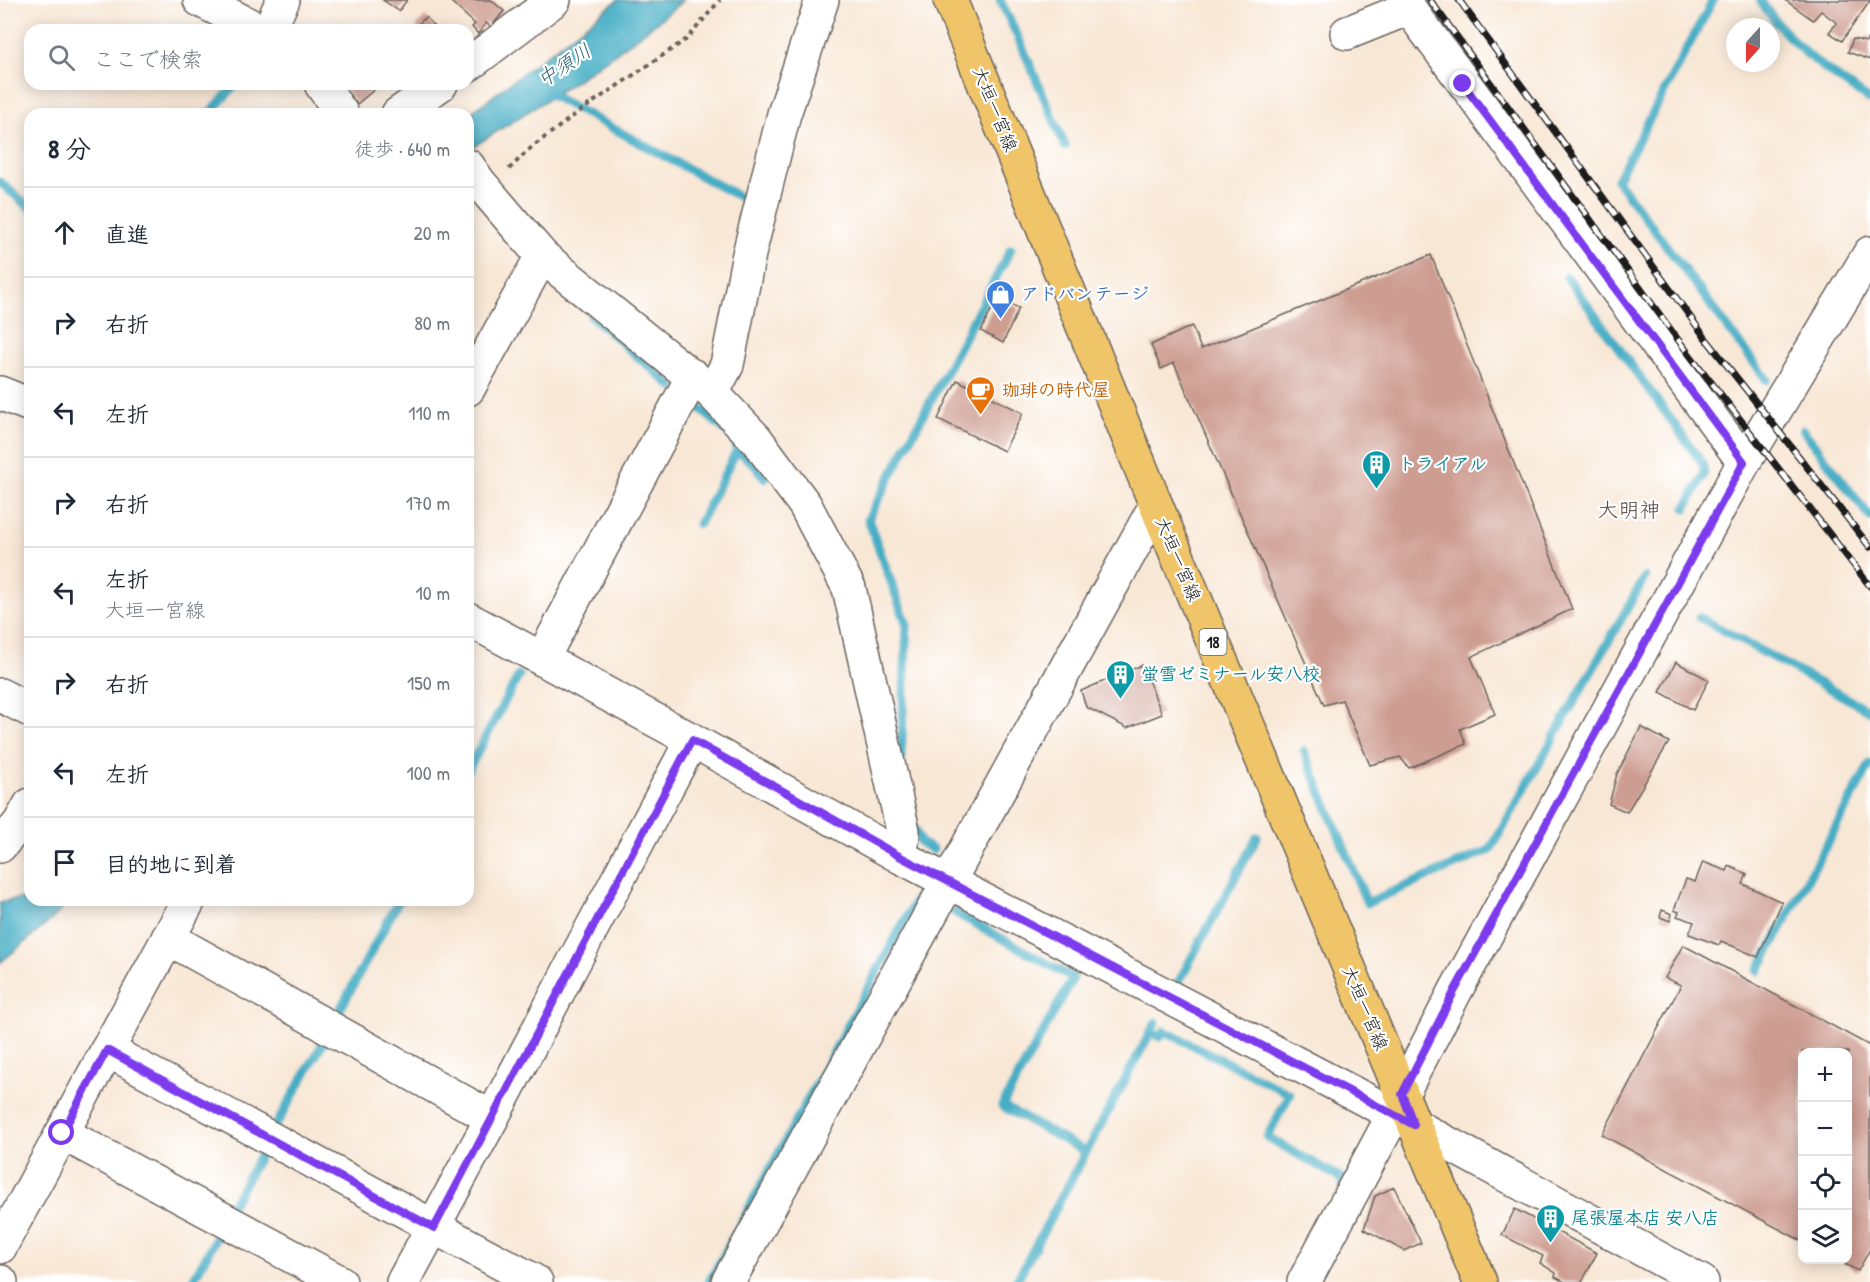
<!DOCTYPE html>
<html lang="ja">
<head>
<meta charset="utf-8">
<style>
	body { margin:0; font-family:"Patrick Hand","Klee One",sans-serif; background:#f6f6f7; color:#1f2937 }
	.controls { position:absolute; right:18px; bottom:18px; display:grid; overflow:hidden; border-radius:12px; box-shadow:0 3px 15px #0003 }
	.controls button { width:54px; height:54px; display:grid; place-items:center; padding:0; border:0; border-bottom:2px solid #e0e1e3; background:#fff; color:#1f2937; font:30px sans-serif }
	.compass { position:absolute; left:1726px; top:18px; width:54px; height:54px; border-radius:50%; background:#fff; box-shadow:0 3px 15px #0003; rotate:201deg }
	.stop { position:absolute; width:18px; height:18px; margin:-14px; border:4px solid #7c3aed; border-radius:50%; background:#fff }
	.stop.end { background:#7c3aed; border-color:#fff; box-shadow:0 2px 6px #0008 }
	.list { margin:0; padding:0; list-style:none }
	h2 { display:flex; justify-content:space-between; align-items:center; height:78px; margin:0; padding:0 24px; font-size:26px }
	h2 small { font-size:20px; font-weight:400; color:#747a83 }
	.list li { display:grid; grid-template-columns:39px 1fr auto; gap:18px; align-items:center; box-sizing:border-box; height:90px; padding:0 24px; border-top:2px solid #e0e1e3 }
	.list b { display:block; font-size:22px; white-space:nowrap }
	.list p { margin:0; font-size:20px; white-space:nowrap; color:#747a83 }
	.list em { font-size:20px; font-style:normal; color:#747a83 }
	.icon { flex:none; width:33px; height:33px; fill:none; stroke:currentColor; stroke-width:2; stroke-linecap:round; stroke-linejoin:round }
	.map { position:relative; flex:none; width:1870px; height:1282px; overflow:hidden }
	.search { position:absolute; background:#fff; box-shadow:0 3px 15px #0003; left:24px; top:24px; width:450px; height:66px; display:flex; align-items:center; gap:15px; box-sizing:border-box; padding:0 21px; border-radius:18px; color:#747a83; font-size:22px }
	.panel { position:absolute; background:#fff; box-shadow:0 3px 15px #0003; left:24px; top:108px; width:450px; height:798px; border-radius:18px }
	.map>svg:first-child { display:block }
	.water { fill:#45adc5; stroke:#306470; stroke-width:1.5 }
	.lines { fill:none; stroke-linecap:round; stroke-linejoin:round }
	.stream { stroke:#45adc5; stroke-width:9 }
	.building { fill:#ce9d92 }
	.minor-casing { stroke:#69635d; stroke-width:36 }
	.major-casing { stroke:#69635d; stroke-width:36 }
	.path { stroke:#69635d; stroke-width:4; stroke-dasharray:4.5 4.5; stroke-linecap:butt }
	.minor { stroke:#fff; stroke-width:33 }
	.major { stroke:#f0c469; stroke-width:33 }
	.rail-casing { stroke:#1c1c1c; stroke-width:7 }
	.rail { stroke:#fff; stroke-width:4.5; stroke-dasharray:14; stroke-linecap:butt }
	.route { stroke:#7c3aed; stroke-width:8 }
	.labels { text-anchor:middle; stroke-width:4.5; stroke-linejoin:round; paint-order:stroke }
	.shield { fill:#fff; stroke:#606060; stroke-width:1.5 }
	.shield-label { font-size:16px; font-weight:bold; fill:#1c1c1c }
	.street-label { font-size:18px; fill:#1c1c1c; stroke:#fff }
	.shop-label { font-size:18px; font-weight:bold; fill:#366cbe; stroke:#fff; text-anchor:start }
	.food-label { font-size:18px; font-weight:bold; fill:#c56008; stroke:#fff; text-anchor:start }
	.culture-label { font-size:18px; font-weight:bold; fill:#0d838f; stroke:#fff; text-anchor:start }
	.water-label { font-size:20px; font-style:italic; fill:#306470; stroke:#fff }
	.quarter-label { font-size:21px; fill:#5a4945; stroke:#fff }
</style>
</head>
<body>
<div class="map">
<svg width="1870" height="1282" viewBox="0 0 1870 1282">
	<rect width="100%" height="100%" fill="#fff"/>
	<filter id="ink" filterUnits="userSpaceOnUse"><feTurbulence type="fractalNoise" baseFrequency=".0167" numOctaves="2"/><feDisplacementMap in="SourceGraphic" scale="12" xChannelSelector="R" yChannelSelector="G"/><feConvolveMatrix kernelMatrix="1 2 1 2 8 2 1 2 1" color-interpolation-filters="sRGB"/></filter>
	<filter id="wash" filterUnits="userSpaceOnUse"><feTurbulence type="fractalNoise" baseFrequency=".008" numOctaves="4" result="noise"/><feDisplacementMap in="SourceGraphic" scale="24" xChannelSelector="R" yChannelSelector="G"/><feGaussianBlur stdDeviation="1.35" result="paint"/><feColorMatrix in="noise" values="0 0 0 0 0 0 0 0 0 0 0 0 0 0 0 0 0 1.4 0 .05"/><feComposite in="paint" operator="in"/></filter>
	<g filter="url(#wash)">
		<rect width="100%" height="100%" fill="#f8e7d5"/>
		<g class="water">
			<path d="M618 0H684C617 57 542 103 468 150V115Z"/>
			<polygon points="30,894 30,900 72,900 47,924 0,963 0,902 24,898"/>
		</g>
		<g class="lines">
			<g class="stream">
				<polyline points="1000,0 1018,37 1065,146"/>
				<polyline points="1713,0 1617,180 1767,380"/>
				<path d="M1760 0C1790 46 1825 70 1870 100"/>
				<polyline points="542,90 751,203 750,207"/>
				<polyline points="209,114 236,84"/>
				<polyline points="0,182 30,208"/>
				<polyline points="1567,277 1703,464 1704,474 1686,508"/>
				<polyline points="591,316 673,387"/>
				<polyline points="695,404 734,438 737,450 699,524"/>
				<polyline points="1803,430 1870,517"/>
				<polyline points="737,450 754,464 765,478"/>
				<polyline points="1699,617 1870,711"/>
				<polyline points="1304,751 1367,903 1490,850 1645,577"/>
				<polyline points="901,759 907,625 868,519 1011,249"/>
				<polyline points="468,770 519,675"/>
				<polyline points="914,828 921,843 933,850"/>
				<polyline points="954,912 1073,978 1002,1106 1086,1152"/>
				<polyline points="1758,971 1870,764"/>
				<polyline points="1179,981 1257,837"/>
				<polyline points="336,1017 399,900"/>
				<polyline points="1150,1032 1160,1037 1164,1031 1290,1094 1267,1137 1346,1181 1343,1186"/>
				<polyline points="276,1125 324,1041"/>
				<polyline points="232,1205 264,1148"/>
				<polyline points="192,1282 217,1236"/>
				<polyline points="709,1282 917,898"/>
				<polyline points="1016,1282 1156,1022"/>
			</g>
		</g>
		<g id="blocks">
			<g class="building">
				<polygon points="383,0 407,0 399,11"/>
				<polygon points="449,0 491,0 504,11 491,27 486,23 478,34 472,27 475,24"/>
				<polygon points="1785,0 1870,0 1870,1 1842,41 1829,32 1837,23 1821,11 1813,20"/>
				<polygon points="426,17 437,30 418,30 416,26"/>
				<polygon points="1870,34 1870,60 1848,52 1853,39 1866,42"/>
				<polygon points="340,84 381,84 357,104"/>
				<polygon points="1431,255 1572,609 1471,657 1495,714 1460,729 1466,744 1409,768 1400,757 1370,765 1342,700 1324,705 1174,363 1161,369 1151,345 1192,326 1201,349"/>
				<polygon points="997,298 1019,308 1003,343 981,331"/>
				<polygon points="957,380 1023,413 1004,451 938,419"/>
				<polygon points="1676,662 1709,680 1693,710 1660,692"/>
				<polygon points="1142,665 1162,714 1127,728 1086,707 1081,691"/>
				<polygon points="1641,727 1669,742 1627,812 1609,804 1617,774"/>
				<polygon points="1703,862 1727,871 1729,866 1747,874 1743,884 1782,902 1758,957 1721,941 1719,945 1689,934 1694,922 1677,916 1679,912 1674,910 1686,879 1695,882"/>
				<polygon points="1662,910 1672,914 1670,921 1660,917"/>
				<polygon points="1683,945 1870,1046 1870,1249 1858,1271 1837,1260 1848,1260 1848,1052 1802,1052 1802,1241 1602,1135 1681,985 1665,978"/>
				<polygon points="1394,1187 1421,1243 1404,1251 1364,1229 1375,1196"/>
				<polygon points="1515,1209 1597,1253 1582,1282 1565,1282 1555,1277 1556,1273 1540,1263 1543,1256 1502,1235"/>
			</g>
		</g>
	</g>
	<g filter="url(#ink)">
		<use href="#blocks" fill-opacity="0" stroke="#69635d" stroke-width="1.5"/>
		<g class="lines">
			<defs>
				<g id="minor">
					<polyline points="200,0 259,30"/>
					<polyline points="269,30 283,0"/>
					<polyline points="1347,33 1409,8 1744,462"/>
					<polyline points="468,65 554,0"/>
					<polyline points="321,84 342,114"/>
					<polyline points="398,114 441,84"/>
					<polyline points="468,166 479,182 542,256 712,393 756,439 805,505 849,588 903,831 901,857"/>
					<polyline points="468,389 542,256"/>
					<polyline points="0,393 30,405"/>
					<polyline points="712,393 727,365 749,254 784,114 822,0"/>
					<polyline points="468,619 692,740 901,857 1414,1125 1702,1282"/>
					<polyline points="542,659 693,376"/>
					<polyline points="0,695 30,710"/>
					<polyline points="0,846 20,823 30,805"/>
					<polyline points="168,938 492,1118"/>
					<polyline points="107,1050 536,1282"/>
					<polyline points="1402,1094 1456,990 1744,462 1870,253"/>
					<polyline points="62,1133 340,1282"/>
					<polyline points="0,1247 189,900"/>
					<polyline points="0,1282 1,1282"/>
					<polyline points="403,1282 492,1118 568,973 692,740"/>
					<polyline points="728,1282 1156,505"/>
					<polyline points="1304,1282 1394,1114"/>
				</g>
				<polyline id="major" points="950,0 1156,505 1480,1282"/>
			</defs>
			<use href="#minor" class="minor-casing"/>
			<use href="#major" class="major-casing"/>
			<polyline class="path" points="509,169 532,147 580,111 687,39 720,0"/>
			<use href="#minor" class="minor"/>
			<use href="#major" class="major"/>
			<defs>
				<g id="rail">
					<polyline points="1430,0 1679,341 1870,586"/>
					<polyline points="1459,0 1707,340 1870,547"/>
				</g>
			</defs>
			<use href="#rail" class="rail-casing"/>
			<use href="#rail" class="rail"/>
		</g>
	</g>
	<g class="lines" filter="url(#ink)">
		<polyline class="route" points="62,1133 107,1050 434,1228 692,740 901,857 1414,1125 1402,1094 1455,990 1744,462 1463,84"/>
	</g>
	<defs>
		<symbol id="shop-pin" viewBox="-11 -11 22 30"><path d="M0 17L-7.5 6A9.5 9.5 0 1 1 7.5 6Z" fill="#3f7fe0" stroke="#fff"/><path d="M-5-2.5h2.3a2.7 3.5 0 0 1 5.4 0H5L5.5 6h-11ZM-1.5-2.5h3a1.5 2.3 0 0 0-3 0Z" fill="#fff"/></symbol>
		<symbol id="cafe-pin" viewBox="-11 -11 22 30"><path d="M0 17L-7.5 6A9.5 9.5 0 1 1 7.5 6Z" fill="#e8710a" stroke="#fff"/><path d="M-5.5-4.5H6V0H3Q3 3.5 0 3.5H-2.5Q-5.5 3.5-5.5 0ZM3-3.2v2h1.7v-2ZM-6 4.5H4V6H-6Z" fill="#fff"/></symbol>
		<symbol id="building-pin" viewBox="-11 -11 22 30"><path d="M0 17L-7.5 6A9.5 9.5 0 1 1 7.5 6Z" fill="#0f9aa8" stroke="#fff"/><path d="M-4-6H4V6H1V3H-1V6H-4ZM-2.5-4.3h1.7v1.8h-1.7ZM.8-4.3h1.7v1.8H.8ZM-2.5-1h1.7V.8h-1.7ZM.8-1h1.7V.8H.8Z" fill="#fff"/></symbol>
	</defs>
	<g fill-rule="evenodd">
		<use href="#shop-pin" x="984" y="278" width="33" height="45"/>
		<use href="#cafe-pin" x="964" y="374" width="33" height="45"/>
		<use href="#building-pin" x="1360" y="448" width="33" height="45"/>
		<use href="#building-pin" x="1104" y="658" width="33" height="45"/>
		<use href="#building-pin" x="1534" y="1202" width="33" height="45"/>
	</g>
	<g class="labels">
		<rect class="shield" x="1199.5" y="629" width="27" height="26" rx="4.5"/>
		<g class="shield-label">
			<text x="1213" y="648">18</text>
		</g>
		<g class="street-label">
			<text transform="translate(995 109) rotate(68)" y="6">大垣一宮線</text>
			<text transform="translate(1178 559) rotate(67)" y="6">大垣一宮線</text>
			<text transform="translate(1365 1008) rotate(67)" y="6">大垣一宮線</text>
		</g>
		<g class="shop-label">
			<text x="1021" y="300">アドバンテージ</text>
		</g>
		<g class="food-label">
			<text x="1002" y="396">珈琲の時代屋</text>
		</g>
		<g class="culture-label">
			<text x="1398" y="470">トライアル</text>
			<text x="1141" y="680">蛍雪ゼミナール安八校</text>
			<text x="1571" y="1224">尾張屋本店 安八店</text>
		</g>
		<g class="water-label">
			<text transform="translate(564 65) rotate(-34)" y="7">中須川</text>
		</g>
		<g class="quarter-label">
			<text x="1629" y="517">大明神</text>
		</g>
	</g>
</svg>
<div class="controls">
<button>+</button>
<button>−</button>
<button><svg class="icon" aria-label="locate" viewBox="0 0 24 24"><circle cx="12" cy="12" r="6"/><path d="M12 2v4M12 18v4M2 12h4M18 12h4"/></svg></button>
<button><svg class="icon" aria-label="layers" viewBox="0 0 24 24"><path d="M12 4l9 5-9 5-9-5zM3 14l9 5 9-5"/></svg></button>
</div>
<svg class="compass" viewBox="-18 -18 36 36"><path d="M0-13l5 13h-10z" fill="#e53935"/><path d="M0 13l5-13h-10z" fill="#747a83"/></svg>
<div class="stop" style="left:62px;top:1133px"></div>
<div class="stop end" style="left:1463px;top:84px"></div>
<div class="search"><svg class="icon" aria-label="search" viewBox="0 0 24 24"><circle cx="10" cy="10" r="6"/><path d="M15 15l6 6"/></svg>ここで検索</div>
<section class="panel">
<h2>8 分<small>徒歩 · 640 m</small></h2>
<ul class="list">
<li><svg class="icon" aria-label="ahead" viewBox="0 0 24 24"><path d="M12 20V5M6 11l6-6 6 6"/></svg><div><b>直進</b></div><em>20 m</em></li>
<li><svg class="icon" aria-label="right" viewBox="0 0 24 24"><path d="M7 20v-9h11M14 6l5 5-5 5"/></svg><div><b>右折</b></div><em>80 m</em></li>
<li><svg class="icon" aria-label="left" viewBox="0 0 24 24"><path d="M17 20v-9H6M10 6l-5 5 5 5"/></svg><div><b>左折</b></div><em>110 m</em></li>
<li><svg class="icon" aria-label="right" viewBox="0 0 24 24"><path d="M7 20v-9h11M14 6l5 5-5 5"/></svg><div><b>右折</b></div><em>170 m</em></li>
<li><svg class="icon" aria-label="left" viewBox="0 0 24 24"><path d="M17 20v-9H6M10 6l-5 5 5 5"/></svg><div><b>左折</b><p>大垣一宮線</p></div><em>10 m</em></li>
<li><svg class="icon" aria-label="right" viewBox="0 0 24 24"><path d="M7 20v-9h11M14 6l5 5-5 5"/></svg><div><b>右折</b></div><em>150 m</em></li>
<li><svg class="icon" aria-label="left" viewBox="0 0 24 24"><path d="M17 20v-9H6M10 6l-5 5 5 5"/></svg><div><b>左折</b></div><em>100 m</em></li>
<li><svg class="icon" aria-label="arrive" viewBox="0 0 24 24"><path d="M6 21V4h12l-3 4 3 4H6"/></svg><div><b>目的地に到着</b></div></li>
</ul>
</section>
</div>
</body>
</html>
